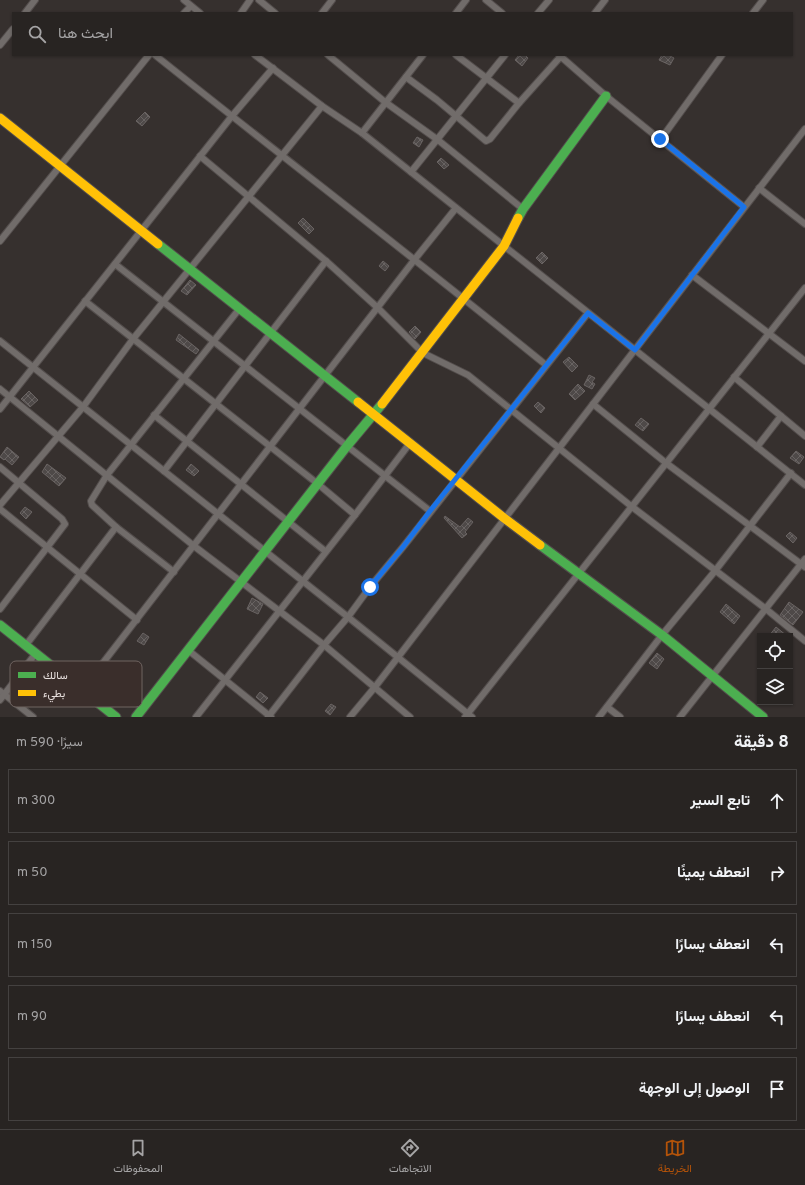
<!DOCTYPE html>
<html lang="ar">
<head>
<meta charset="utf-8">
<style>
	body { margin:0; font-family:Overpass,Vazirmatn,sans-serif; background:#302c2a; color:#f1f3f6; direction:rtl }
	.controls { position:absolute; right:12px; bottom:12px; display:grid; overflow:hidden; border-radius:0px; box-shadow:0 1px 3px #0004 }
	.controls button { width:36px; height:36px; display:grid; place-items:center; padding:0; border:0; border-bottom:1px solid #444140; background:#282422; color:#f1f3f6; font:20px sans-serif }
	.stop { position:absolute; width:12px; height:12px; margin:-9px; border:3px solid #1a73e8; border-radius:50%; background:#fff }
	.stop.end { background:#1a73e8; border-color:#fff; box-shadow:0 1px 4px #0008 }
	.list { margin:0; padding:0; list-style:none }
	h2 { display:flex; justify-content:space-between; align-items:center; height:52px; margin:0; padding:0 16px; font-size:17px }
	h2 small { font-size:13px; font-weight:400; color:#a5a4a5 }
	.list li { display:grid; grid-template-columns:26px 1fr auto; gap:12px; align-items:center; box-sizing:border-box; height:64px; margin:0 8px 8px; padding:0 8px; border:1px solid #444140; border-radius:0px }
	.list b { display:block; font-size:15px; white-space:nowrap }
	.list em { font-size:13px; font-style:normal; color:#a5a4a5 }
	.icon { flex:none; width:22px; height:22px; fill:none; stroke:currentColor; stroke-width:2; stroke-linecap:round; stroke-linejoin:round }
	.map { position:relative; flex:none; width:805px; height:717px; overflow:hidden; direction:ltr }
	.search { position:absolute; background:#282422; box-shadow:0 1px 3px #0004; left:12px; right:12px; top:12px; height:44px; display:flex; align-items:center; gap:10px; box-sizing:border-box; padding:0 14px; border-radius:0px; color:#a5a4a5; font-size:15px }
	.sheet { height:412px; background:#282422 }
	nav { display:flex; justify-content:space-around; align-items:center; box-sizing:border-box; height:56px; border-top:1px solid #444140; background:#282422; font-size:11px; color:#a5a4a5 }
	nav a { display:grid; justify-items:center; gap:2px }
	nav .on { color:#b45309 }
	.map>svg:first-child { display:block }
	.building { fill:url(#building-cross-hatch); stroke:#696362 }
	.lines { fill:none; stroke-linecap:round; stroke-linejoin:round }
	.street-casing { stroke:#534d4c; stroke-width:8 }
	.fast-casing { stroke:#534d4c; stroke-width:11 }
	.slow-casing { stroke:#534d4c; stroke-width:11 }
	.street { stroke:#716c6a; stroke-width:6 }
	.fast { stroke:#4caf50; stroke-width:9 }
	.slow { stroke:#ffc107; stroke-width:9 }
	.route { stroke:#1a73e8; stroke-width:5 }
	.key { fill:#3a2e2b; stroke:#6f6461; stroke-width:1 }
	.key-label { font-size:11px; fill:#eae2e0 }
</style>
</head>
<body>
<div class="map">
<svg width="805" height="717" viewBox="0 0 805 717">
	<defs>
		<pattern id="building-cross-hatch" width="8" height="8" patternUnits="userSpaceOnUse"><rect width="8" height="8" fill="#4e4948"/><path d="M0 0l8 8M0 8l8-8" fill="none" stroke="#686362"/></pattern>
	</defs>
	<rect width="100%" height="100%" fill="#36302e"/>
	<g class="building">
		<polygon points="519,55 525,55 528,58 522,66 515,60"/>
		<polygon points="662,55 668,55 674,58 670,65 659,60"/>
		<polygon points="145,112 150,117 142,126 136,121"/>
		<polygon points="417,137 423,140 419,147 413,143"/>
		<polygon points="441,158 449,165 444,169 437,162"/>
		<polygon points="303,218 314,229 309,234 298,223"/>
		<polygon points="542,252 548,258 542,264 536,258"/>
		<polygon points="383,261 389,266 385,271 379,266"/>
		<polygon points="190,280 196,285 187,295 181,291"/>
		<polygon points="415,326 421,332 415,339 409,332"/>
		<polygon points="179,334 199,350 196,354 176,340"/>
		<polygon points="569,357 578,366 572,372 563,362"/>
		<polygon points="589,375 595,378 592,382 595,384 592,389 584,385"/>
		<polygon points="578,384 585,391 575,400 569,394"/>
		<polygon points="29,391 38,400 30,407 21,399"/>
		<polygon points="538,402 545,408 541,413 534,406"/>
		<polygon points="641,418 649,424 643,431 635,425"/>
		<polygon points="7,447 19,457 12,465 5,459 4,460 0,457"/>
		<polygon points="796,451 804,457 799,464 790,458"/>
		<polygon points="47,464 66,478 59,486 42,472"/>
		<polygon points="191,464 199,471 194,476 186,470"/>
		<polygon points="25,507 32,512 26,519 20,513"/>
		<polygon points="445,516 460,527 468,518 473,522 465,532 467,534 462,538 444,518"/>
		<polygon points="790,532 797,538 793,543 786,536"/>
		<polygon points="252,598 263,604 258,614 247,609"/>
		<polygon points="789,602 803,612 793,625 780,615"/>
		<polygon points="726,604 740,616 734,624 720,612"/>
		<polygon points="776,627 787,636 769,636"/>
		<polygon points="143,633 149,637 144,645 137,641"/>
		<polygon points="657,653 664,659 657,669 649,663"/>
		<polygon points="260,692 268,698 263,703 256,697"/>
		<polygon points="331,704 336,707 330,715 325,711"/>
	</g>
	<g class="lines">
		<defs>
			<g id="street">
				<polyline points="184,0 200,13"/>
				<polyline points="259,0 275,13"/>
				<polyline points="486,0 502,13"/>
				<polyline points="25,13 35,0"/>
				<polyline points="184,13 191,6"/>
				<polyline points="241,13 250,0"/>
				<polyline points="322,13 332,0"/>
				<polyline points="456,13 466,0"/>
				<polyline points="538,13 549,0"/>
				<polyline points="595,13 605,0"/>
				<polyline points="753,13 763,0"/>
				<polyline points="0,45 13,29"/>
				<path d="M155 55C285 159 417 260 546 365"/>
				<polyline points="255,55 322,106 362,133 805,485"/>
				<polyline points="328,55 385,102 438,140 523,209"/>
				<polyline points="456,55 519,103"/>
				<polyline points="559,55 606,96 744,207"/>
				<polyline points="406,77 437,100 486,141 490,139 519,103 562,55"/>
				<polyline points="362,133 423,55"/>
				<polyline points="661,139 722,55"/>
				<polyline points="200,156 326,261 378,308 423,353 468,375 631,506 766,609 805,641"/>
				<polyline points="411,172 505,55"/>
				<polyline points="759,188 805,224"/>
				<polyline points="0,241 149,55"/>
				<polyline points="115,264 430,511"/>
				<polyline points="692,275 805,361"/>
				<polyline points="85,301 318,484 355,515"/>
				<polyline points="0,341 348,617 472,717"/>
				<polyline points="734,377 805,436"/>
				<polyline points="0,389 194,546 324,645 410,717"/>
				<polyline points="593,404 666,463 805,567"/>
				<polyline points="0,409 232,116 273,68"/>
				<polyline points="154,415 325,551"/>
				<polyline points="757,447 781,416"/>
				<polyline points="0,467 62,519 65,524 0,609"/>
				<polyline points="164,471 326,261"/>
				<polyline points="0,505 83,407 133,339 322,106"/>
				<polyline points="0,509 137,620"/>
				<polyline points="174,572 116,527 92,505 91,501 107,475 240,308"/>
				<polyline points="26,645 116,527"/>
				<polyline points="188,650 271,717"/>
				<polyline points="82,690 415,259 456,208"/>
				<polyline points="0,691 33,717"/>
				<polyline points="0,700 36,653"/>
				<polyline points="607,707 620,717"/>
				<polyline points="196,717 355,515 410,443"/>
				<polyline points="268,717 324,645 348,617 370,587 403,547 588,313"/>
				<polyline points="350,717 375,687 805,129"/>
				<polyline points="465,717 805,288"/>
				<polyline points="599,717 662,635 715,571 791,473"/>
				<polyline points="680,717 805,559"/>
			</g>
			<g id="fast">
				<polyline points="518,218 523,209 606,96"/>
				<polyline points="158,244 358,402"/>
				<polyline points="540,545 662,635 763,717"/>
				<polyline points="0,625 116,717"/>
				<polyline points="136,717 347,446 382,404"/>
			</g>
			<g id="slow">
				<polyline points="0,118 158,244"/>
				<polyline points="358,402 504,518 540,545"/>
				<polyline points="382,404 504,246 518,218"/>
			</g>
		</defs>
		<use href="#street" class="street-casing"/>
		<use href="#fast" class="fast-casing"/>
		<use href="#slow" class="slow-casing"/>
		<use href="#street" class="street"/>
		<use href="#fast" class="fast"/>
		<use href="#slow" class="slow"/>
	</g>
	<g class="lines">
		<polyline class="route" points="370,587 403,547 430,511 588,313 635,350 744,207 660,139"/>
	</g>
	<rect x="10" y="661" width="132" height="46" rx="6" class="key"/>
	<rect x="18" y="672" width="18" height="6" fill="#4caf50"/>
	<rect x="18" y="690" width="18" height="6" fill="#ffc107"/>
	<g class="key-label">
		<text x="43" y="679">سالك</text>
		<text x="43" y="697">بطيء</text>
	</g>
</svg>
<div class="controls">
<button><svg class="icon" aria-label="locate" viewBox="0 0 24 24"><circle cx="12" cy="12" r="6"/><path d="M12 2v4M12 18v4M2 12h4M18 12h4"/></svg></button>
<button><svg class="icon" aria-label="layers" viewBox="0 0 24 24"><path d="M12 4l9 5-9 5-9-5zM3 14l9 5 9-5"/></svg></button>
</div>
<div class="stop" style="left:370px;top:587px"></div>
<div class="stop end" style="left:660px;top:139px"></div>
<div class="search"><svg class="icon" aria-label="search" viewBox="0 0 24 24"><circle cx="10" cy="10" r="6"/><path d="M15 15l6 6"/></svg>ابحث هنا</div>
</div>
<section class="sheet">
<h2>8 دقيقة<small>سيرًا · 590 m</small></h2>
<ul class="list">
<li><svg class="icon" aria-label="ahead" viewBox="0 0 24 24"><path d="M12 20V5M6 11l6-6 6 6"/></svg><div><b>تابع السير</b></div><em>300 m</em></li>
<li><svg class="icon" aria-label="right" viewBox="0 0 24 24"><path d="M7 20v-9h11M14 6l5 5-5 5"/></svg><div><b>انعطف يمينًا</b></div><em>50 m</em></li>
<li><svg class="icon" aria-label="left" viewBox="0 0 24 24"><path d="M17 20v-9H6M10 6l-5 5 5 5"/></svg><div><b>انعطف يسارًا</b></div><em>150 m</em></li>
<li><svg class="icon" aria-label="left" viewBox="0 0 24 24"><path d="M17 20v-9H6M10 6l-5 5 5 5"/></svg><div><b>انعطف يسارًا</b></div><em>90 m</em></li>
<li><svg class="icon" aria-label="arrive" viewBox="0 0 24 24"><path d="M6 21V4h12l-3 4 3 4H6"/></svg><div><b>الوصول إلى الوجهة</b></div></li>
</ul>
</section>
<nav>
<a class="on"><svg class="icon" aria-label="map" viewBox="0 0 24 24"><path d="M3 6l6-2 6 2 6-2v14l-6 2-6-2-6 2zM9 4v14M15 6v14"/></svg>الخريطة</a>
<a><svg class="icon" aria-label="directions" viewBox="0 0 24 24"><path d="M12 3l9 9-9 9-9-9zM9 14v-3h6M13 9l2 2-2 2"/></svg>الاتجاهات</a>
<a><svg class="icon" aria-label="saved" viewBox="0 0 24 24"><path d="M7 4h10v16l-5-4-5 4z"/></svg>المحفوظات</a>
</nav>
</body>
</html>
